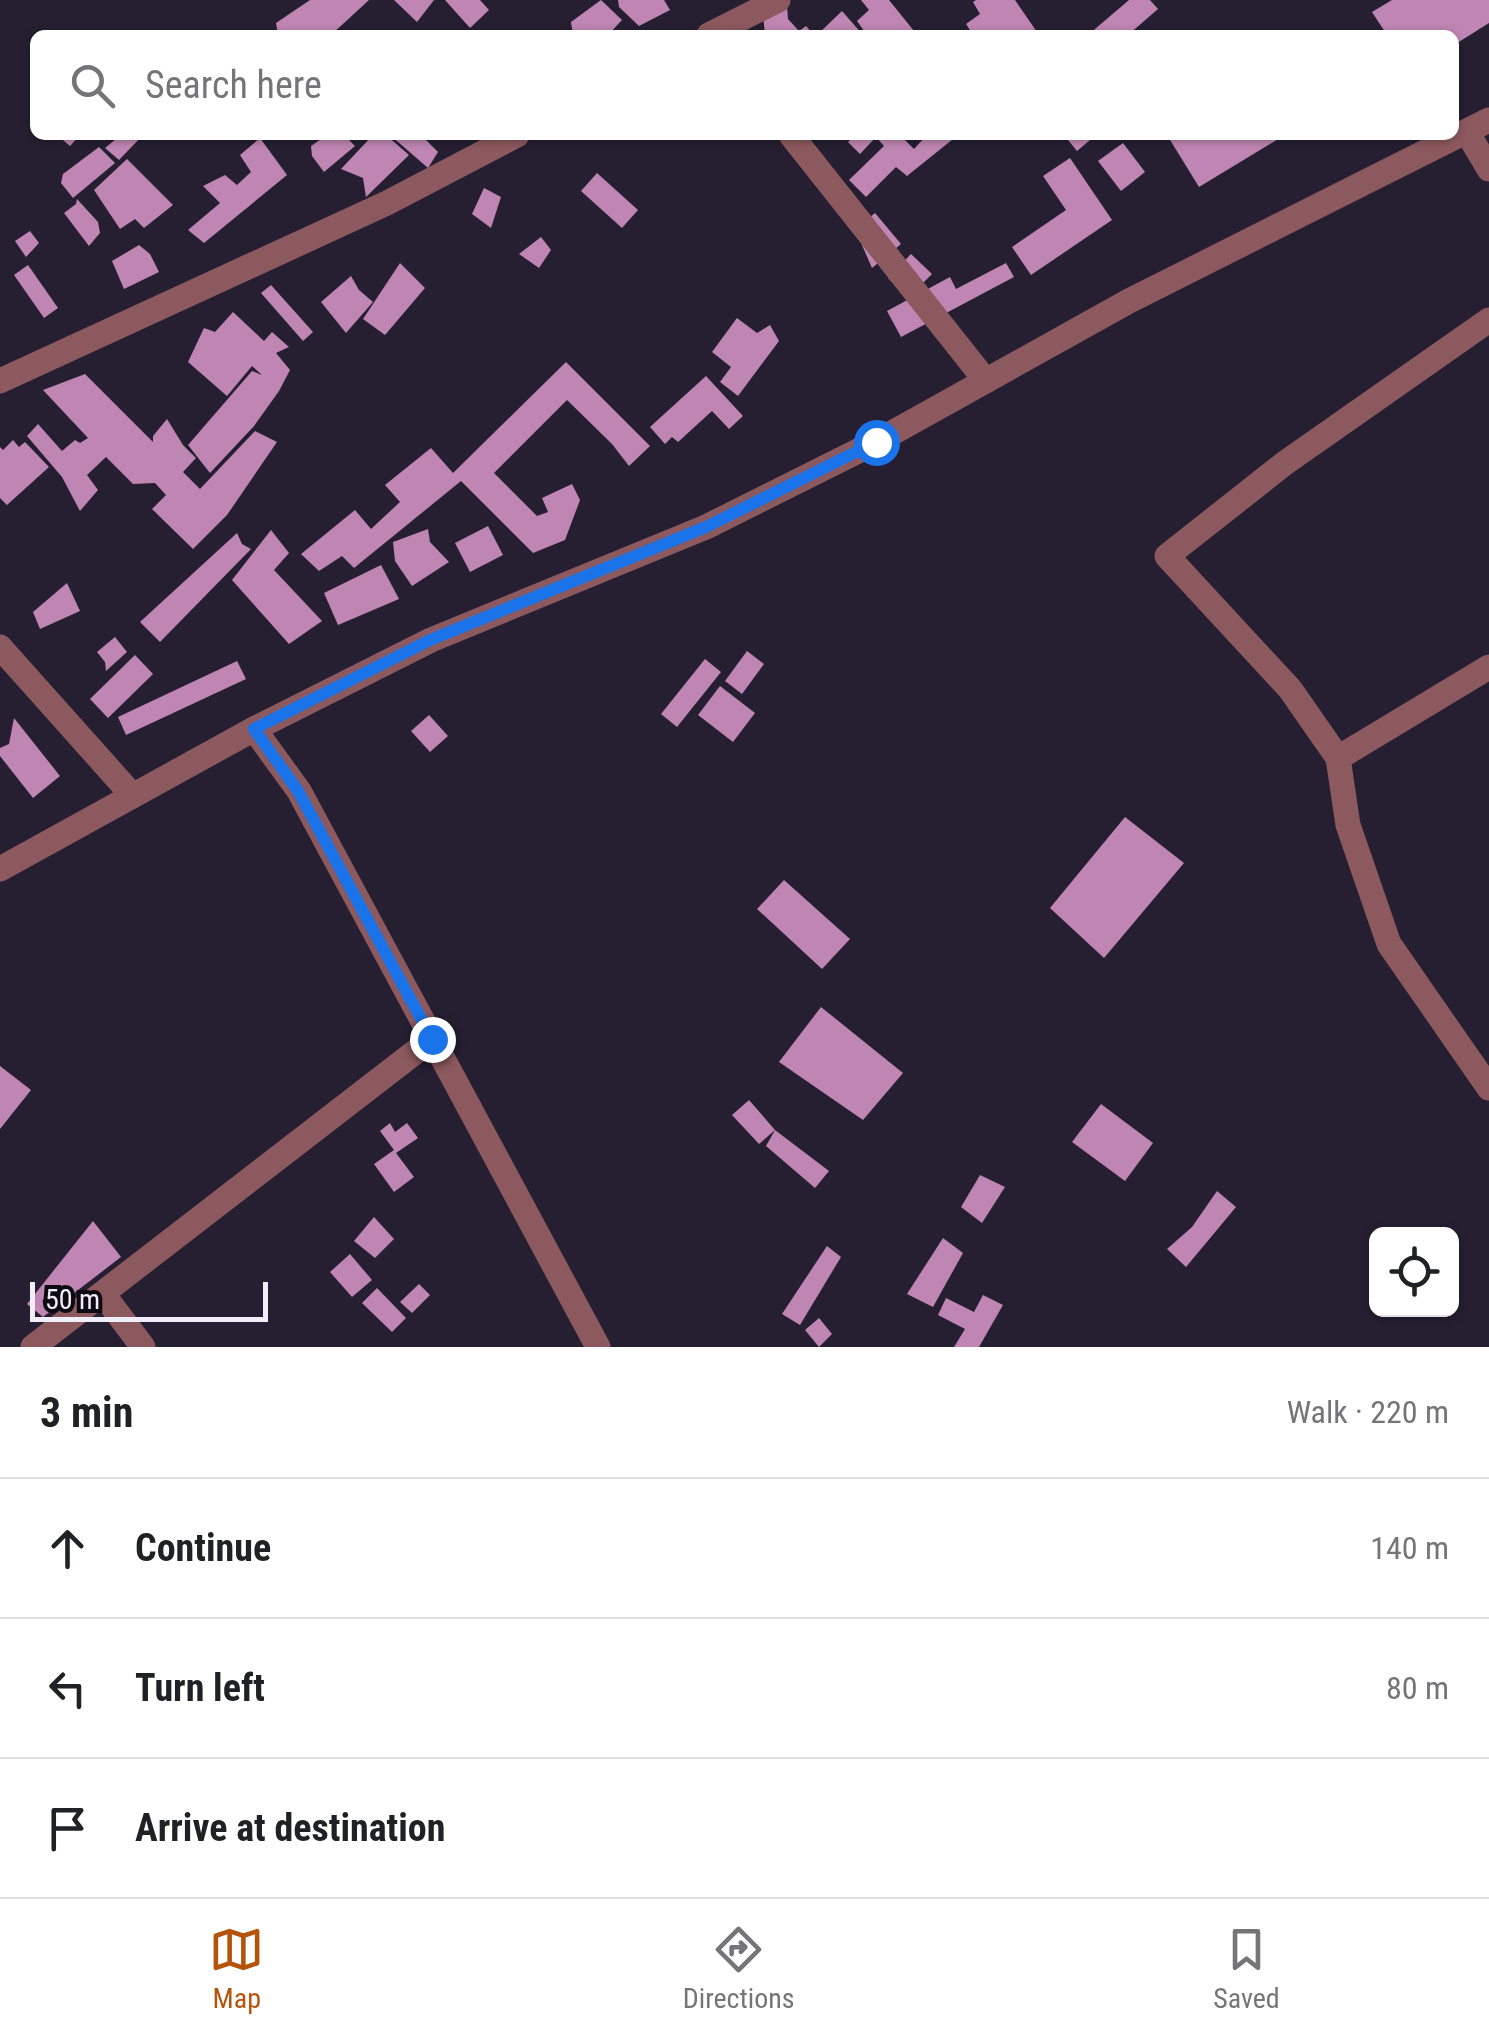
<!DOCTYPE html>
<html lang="en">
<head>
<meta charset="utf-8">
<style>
	body { margin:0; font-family:"Roboto Condensed",sans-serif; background:#f2f2f2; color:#202124 }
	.controls { position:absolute; right:30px; bottom:30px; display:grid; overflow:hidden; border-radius:15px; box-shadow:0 2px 8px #0004 }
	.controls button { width:90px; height:90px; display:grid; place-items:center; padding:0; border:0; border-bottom:2px solid #e0e0e0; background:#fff; color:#202124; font:50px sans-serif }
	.scale { position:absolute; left:30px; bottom:25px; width:238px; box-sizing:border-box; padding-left:10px; border:5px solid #f1eefa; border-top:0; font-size:28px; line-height:35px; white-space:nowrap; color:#f1eefa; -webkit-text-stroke:8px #0d0b12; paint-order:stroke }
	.stop { position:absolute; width:30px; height:30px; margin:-22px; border:8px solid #1a73e8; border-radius:50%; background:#fff }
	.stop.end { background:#1a73e8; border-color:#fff; box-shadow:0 2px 10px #0008 }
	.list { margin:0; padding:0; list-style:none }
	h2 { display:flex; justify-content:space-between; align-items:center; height:130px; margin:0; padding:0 40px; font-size:42px }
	h2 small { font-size:32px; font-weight:400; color:#757577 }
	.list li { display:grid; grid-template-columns:65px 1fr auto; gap:30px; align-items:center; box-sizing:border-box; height:140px; padding:0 40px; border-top:2px solid #e0e0e0 }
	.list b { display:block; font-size:38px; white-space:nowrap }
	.list em { font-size:32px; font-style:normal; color:#757577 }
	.icon { flex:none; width:55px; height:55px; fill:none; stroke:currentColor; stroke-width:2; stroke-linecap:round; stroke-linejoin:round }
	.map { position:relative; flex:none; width:1489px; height:1347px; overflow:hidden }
	.search { position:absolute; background:#fff; box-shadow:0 2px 8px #0004; left:30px; right:30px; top:30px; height:110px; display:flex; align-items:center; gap:25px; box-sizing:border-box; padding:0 35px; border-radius:15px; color:#757577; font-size:38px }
	.sheet { height:550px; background:#fff }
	nav { display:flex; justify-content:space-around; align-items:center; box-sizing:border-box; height:140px; border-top:2px solid #e0e0e0; background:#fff; font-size:28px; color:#757577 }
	nav a { display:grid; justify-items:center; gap:5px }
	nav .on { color:#b45309 }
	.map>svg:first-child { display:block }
	.building { fill:#c086b3 }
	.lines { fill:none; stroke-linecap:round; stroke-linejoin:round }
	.minor { stroke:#8c595e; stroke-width:25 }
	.route { stroke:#1a73e8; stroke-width:12 }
</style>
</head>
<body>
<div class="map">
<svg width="1489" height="1347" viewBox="0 0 1489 1347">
	<rect width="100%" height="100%" fill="#251f31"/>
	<g class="building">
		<polygon points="310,0 369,0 331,35 278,35 276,23"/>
		<polygon points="394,0 434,0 417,22"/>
		<polygon points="445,0 480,0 489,10 470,28"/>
		<polygon points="601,0 622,20 608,35 573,35 571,22"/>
		<polygon points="618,0 664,0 670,10 639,26 619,7"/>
		<polygon points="861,0 889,0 914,31 908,35 867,35 857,21 869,10"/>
		<polygon points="976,0 1015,0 1039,35 973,35 966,24 980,14 973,2"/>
		<polygon points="1129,0 1150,0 1158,9 1128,35 1088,35"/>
		<polygon points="1392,0 1489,0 1489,23 1454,45 1454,35 1387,35 1372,12"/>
		<polygon points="787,6 788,19 799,31 806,26 814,35 765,35 763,14"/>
		<polygon points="842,11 863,35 817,35"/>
		<polygon points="57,135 80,135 70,146"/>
		<polygon points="112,135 143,135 119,160 105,148 116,139"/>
		<polygon points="327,135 344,135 355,146 324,172 312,156 311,146"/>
		<polygon points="373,135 386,135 409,155 366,197 363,178 341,169"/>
		<polygon points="390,135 421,135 438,152 428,168"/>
		<polygon points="855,135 900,135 914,149 927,135 958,135 907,176 896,167 866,197 849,180 884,146 876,137 860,154 848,142"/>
		<polygon points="1064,135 1096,135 1077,151"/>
		<polygon points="1167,135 1285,135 1199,187"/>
		<polygon points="260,138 287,175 204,243 188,230 220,203 203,186 225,175 237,185 251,172 240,155"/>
		<polygon points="1123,143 1145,172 1121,191 1098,161"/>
		<polygon points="99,147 115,163 73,198 61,183 63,174"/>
		<polygon points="1070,158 1112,220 1031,275 1012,247 1066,210 1043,176"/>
		<polygon points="127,159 173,205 144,228 135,219 120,229 94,190"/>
		<polygon points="597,173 638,210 622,228 581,191"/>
		<polygon points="484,188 501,197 491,228 472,214"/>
		<polygon points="77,199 98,222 100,233 89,246 64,213 76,204"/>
		<polygon points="875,213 901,244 872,268 855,229"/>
		<polygon points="30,231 39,243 26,257 15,241"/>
		<polygon points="541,237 551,250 539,268 519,254"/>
		<polygon points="139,245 150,254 159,272 124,289 112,261"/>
		<polygon points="911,254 932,274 908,298 888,278"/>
		<polygon points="400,263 425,288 385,335 363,319"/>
		<polygon points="1006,263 1014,277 901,337 887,311 950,277 956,289"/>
		<polygon points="28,265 58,308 44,318 14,275"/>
		<polygon points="351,276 359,290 373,302 346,333 321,302"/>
		<polygon points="271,285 313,332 303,341 261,293"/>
		<polygon points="233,312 264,341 272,332 289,347 276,353 290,370 279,391 254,426 210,473 188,445 252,371 262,375 252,366 227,396 188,362 204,328 215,332"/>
		<polygon points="737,318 757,333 770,325 779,341 738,396 720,382 731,367 712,352"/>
		<polygon points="566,362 650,446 629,466 612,444 567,400 494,473 537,516 548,512 542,498 572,484 580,500 565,540 533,553 461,481 354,568 342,556 319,571 301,554 355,510 371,529 400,502 385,485 431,448 453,473"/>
		<polygon points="85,374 153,442 153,436 167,419 183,445 196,458 183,472 200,489 255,431 277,442 227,515 193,549 152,509 166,495 155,483 133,484 106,457 87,475 98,490 80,511 62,477 27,436 38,424 62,451 75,440 80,443 88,438 43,390"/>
		<polygon points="706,376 743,416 729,429 712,411 678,442 672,437 665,444 650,427"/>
		<polygon points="13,440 19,447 25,442 49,467 7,505 0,498 0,447 3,450"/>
		<polygon points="488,526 503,555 470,572 455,543"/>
		<polygon points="428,529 430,542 449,562 412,586 395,561 393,542"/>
		<polygon points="271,530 289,553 274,570 322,621 289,644 232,580"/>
		<polygon points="237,533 242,544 251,549 160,642 140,622"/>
		<polygon points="381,565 399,599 338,625 324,593"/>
		<polygon points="67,583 80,611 40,629 33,612"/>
		<polygon points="115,637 127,652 106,671 105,662 97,652"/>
		<polygon points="747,651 764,664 742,694 725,681"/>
		<polygon points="135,655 153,674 108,718 90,699"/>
		<polygon points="705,659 721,672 677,727 661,714"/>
		<polygon points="237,661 246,679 126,735 118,717"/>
		<polygon points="720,686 755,713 733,742 698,715"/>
		<polygon points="429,715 448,736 430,752 411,731"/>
		<polygon points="14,718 60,776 33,798 0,756 0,748 9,744"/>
		<polygon points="1125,817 1184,863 1104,958 1050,908"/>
		<polygon points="784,880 850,939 822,969 757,909"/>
		<polygon points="821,1007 903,1073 863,1120 779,1062"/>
		<polygon points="0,1066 31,1090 0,1129"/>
		<polygon points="749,1100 775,1130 759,1144 732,1115"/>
		<polygon points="1101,1104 1153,1143 1125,1181 1072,1142"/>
		<polygon points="390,1123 395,1132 407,1123 418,1138 396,1153 414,1177 394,1192 374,1164 394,1150 380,1131"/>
		<polygon points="775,1130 829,1171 815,1188 766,1146"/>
		<polygon points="980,1175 1005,1187 982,1223 961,1207"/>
		<polygon points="1217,1191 1236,1207 1186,1267 1167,1249 1192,1227"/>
		<polygon points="374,1217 394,1239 375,1258 354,1241"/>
		<polygon points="93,1221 121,1257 43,1317 27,1304"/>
		<polygon points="943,1238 963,1253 933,1307 907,1294"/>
		<polygon points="827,1246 841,1257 800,1325 782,1314"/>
		<polygon points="350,1254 372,1280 352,1297 330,1272"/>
		<polygon points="419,1284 430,1295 412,1313 400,1302"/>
		<polygon points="377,1288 406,1318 392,1332 362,1303"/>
		<polygon points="983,1295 1003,1305 979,1347 954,1347 965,1329 938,1315 946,1298 974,1312"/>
		<polygon points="819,1318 832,1334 819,1347 805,1330"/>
	</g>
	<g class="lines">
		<g class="minor">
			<polyline points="709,35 778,0"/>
			<polyline points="1467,132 1489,169"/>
			<polyline points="791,135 986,381"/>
			<polyline points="1489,320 1285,463 1167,556 1290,689 1338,758 1348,825 1389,944 1489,1088"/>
			<polyline points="0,381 387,203 517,135"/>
			<polyline points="0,647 133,796"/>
			<polyline points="254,729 299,791 598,1347"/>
			<polyline points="1338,758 1489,667"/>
			<polyline points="0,869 254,729 431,640 706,527 876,442 1129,301 1489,120"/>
			<polyline points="103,1294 143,1347"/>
			<polyline points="33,1347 432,1039"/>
		</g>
	</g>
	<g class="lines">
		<polyline class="route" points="432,1039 298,791 254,729 430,640 706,527 876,442"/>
	</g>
</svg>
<div class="controls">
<button><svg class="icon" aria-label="locate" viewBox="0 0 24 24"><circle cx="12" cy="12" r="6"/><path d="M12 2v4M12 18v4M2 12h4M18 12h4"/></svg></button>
</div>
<div class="scale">50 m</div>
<div class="stop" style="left:876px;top:442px"></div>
<div class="stop end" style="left:432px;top:1039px"></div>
<div class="search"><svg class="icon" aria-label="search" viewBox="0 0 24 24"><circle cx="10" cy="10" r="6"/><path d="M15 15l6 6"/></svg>Search here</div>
</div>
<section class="sheet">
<h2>3 min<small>Walk · 220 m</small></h2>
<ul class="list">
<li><svg class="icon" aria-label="ahead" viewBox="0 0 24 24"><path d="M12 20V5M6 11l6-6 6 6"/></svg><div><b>Continue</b></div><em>140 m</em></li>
<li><svg class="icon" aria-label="left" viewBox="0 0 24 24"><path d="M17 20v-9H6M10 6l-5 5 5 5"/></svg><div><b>Turn left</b></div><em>80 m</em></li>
<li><svg class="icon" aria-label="arrive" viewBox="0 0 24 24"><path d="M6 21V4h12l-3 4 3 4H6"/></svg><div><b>Arrive at destination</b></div></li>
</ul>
</section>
<nav>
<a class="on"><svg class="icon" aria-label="map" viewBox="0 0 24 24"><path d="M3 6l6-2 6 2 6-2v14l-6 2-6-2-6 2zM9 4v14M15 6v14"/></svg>Map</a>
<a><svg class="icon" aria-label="directions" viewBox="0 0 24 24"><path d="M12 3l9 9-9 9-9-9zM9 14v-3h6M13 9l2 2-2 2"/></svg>Directions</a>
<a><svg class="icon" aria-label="saved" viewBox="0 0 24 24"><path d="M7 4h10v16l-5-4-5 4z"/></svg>Saved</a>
</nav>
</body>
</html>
